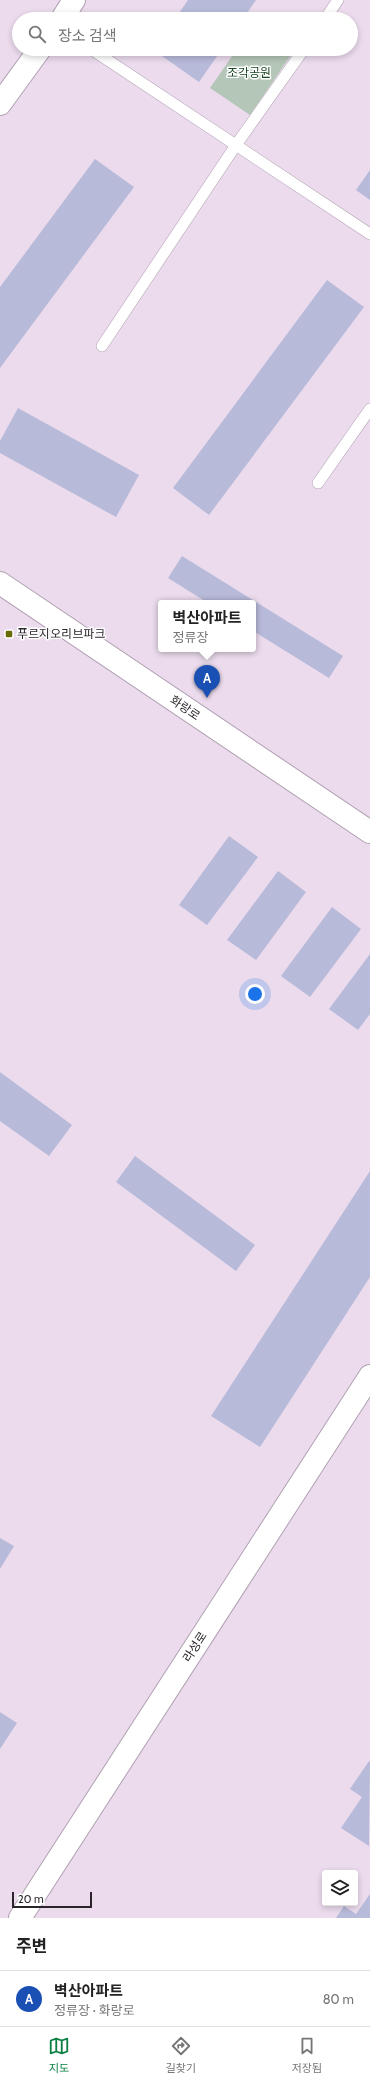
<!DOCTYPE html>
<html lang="ko">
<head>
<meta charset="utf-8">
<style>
	body { margin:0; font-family:Cabin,"Noto Sans KR",sans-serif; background:#f6f6f6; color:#222 }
	.controls { position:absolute; right:12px; bottom:12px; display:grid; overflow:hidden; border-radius:4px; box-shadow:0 2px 6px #0003 }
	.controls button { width:36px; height:36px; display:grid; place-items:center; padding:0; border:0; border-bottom:1px solid #e0e0e0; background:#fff; color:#222; font:20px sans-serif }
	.scale { position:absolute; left:12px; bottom:10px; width:80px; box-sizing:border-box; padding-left:4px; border:2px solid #2b252b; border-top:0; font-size:11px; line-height:14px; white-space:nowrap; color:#2b252b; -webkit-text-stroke:3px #fff; paint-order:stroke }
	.you { position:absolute; left:255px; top:994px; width:14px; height:14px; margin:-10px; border:3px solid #fff; border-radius:50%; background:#1a73e8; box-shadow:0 0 0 6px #1a73e833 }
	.badge { display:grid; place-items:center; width:26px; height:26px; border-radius:50%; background:#0b8043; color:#fff; font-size:13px; font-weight:700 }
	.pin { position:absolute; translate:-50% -33px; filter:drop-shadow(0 1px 2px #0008) }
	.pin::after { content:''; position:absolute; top:21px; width:14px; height:12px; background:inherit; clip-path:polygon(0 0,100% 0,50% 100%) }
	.popup { position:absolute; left:158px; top:600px; width:98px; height:52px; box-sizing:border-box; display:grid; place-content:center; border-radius:4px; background:#fff; filter:drop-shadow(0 1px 3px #0005); font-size:13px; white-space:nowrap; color:#767676 }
	.popup b { font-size:15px; color:#222 }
	.popup::after { content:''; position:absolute; left:50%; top:100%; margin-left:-8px; border:8px solid transparent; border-top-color:#fff }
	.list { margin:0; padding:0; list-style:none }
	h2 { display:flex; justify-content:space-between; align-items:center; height:52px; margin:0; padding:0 16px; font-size:17px }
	h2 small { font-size:13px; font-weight:400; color:#767676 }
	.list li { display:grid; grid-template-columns:26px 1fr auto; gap:12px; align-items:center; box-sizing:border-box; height:56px; padding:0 16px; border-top:1px solid #e0e0e0 }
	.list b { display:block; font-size:15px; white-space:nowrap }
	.list p { margin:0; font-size:13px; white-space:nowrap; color:#767676 }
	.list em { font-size:13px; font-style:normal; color:#767676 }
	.icon { flex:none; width:22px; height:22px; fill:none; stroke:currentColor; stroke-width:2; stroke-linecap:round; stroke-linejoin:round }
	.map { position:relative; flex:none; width:370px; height:1918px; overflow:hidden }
	.search { position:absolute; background:#fff; box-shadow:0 2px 6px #0003; left:12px; right:12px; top:12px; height:44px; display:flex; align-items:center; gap:10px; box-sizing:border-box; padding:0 14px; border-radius:22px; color:#767676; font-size:15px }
	.sheet { height:108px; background:#fff }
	nav { display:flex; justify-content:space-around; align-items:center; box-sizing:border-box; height:56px; border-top:1px solid #e0e0e0; background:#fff; font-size:11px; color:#767676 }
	nav a { display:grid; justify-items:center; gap:2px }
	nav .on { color:#0b8043 }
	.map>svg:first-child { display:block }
	.green { fill:#b4c6b7 }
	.building { fill:#b8bada }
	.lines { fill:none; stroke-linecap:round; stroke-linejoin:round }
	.service-casing { stroke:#b0a1b2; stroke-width:12 }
	.tertiary-casing { stroke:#b0a1b2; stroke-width:24 }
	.service { stroke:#fff; stroke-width:11 }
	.tertiary { stroke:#fff; stroke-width:22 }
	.poi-dot { fill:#6a6a07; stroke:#fff; stroke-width:1.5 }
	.labels { text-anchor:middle; stroke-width:3; stroke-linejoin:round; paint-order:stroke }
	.park-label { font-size:12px; fill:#1a4524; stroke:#fff }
	.poi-label { font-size:12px; fill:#2b252b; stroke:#fff; text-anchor:start }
	.street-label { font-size:12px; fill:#2b252b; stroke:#fff }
</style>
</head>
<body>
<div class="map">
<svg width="370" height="1918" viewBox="0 0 370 1918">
	<rect width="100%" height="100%" fill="#ebdbed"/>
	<polygon class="green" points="237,49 295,49 250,115 210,88"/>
	<g class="building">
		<polygon points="188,0 256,0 243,19 175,19"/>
		<polygon points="152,49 222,49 199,82"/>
		<polygon points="95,159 134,187 0,368 0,287"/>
		<polygon points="370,170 370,200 356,190"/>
		<polygon points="327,280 364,307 209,515 173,488"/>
		<polygon points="18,408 139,475 116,517 0,453 0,441"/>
		<polygon points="182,556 343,656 329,678 253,631 253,603 208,603 168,578"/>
		<polygon points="229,836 258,857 207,925 179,905"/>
		<polygon points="278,871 306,892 256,960 227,940"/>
		<polygon points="332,907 361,929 310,997 281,976"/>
		<polygon points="370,954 370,1014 358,1030 329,1009"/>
		<polygon points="0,1072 72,1125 49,1156 0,1121"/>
		<polygon points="135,1156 255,1245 236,1271 116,1182"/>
		<polygon points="370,1171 370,1277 260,1447 211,1416"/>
		<polygon points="0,1538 14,1546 0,1569"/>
		<polygon points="0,1712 17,1723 0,1749"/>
		<polygon points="369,1761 370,1762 369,1846 341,1828 362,1797 350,1789"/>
		<polygon points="370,1894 370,1918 336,1918 344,1906 356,1914"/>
	</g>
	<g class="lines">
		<defs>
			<g id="service">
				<polyline points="325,19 338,0"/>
				<polyline points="91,49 370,234"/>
				<polyline points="102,346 236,145 304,49"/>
				<polyline points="318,483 370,409"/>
			</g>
			<g id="tertiary">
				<polyline points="62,19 74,0"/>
				<polyline points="0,104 40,49"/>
				<polyline points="0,583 370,832"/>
				<polyline points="20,1918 370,1376"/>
			</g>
		</defs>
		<use href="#service" class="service-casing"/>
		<use href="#tertiary" class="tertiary-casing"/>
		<use href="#service" class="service"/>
		<use href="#tertiary" class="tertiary"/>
	</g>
	<rect class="poi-dot" x="5" y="630" width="8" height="8" rx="2"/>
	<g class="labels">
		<g class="park-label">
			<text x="249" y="77">조각공원</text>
		</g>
		<g class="poi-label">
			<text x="17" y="638">푸르지오리브파크</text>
		</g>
		<g class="street-label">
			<text transform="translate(185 708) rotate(34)" y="4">화랑로</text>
			<text transform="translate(195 1647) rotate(-57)" y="4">라성로</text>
		</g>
	</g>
</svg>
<div class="controls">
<button><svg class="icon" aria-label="layers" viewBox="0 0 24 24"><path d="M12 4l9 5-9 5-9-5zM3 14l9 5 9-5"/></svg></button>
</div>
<div class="scale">20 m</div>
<div class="you"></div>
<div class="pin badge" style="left:207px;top:698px;background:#1a4fb4">A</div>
<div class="popup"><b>벽산아파트</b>정류장</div>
<div class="search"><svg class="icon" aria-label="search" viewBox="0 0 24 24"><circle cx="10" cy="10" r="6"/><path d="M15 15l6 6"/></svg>장소 검색</div>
</div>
<section class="sheet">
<h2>주변<small></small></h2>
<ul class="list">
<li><span class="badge" style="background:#1a4fb4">A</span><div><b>벽산아파트</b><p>정류장 · 화랑로</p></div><em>80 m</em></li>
</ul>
</section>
<nav>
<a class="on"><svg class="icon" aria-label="map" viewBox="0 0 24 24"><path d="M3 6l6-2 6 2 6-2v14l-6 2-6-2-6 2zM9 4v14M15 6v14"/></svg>지도</a>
<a><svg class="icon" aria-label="directions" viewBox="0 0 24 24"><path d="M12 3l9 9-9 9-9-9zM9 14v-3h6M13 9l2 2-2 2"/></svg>길찾기</a>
<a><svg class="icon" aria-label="saved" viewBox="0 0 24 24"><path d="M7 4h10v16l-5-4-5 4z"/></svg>저장됨</a>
</nav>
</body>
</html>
